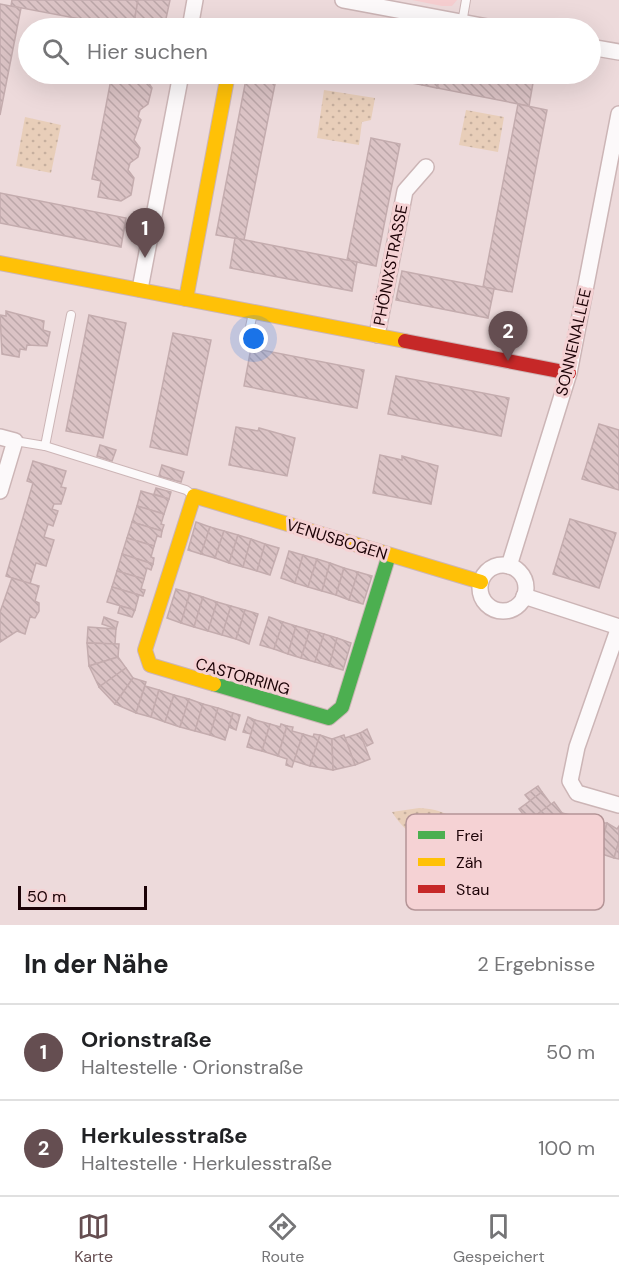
<!DOCTYPE html>
<html lang="de">
<head>
<meta charset="utf-8">
<style>
	body { margin:0; font-family:"DM Sans",sans-serif; background:#f2f2f2; color:#202124 }
	.scale { position:absolute; left:18px; bottom:15px; width:129px; box-sizing:border-box; padding-left:6px; border:3px solid #1c0206; border-top:0; font-size:16px; line-height:21px; white-space:nowrap; color:#1c0206; -webkit-text-stroke:4px #f5d2d4; paint-order:stroke }
	.you { position:absolute; left:254px; top:339px; width:21px; height:21px; margin:-15px; border:4px solid #fff; border-radius:50%; background:#1a73e8; box-shadow:0 0 0 9px #1a73e833 }
	.badge { display:grid; place-items:center; width:39px; height:39px; border-radius:50%; background:#654e51; color:#fff; font-size:20px; font-weight:700 }
	.pin { position:absolute; translate:-50% -50px; filter:drop-shadow(0 2px 3px #0008) }
	.pin::after { content:''; position:absolute; top:32px; width:21px; height:18px; background:inherit; clip-path:polygon(0 0,100% 0,50% 100%) }
	.list { margin:0; padding:0; list-style:none }
	h2 { display:flex; justify-content:space-between; align-items:center; height:78px; margin:0; padding:0 24px; font-size:26px }
	h2 small { font-size:20px; font-weight:400; color:#757577 }
	.list li { display:grid; grid-template-columns:39px 1fr auto; gap:18px; align-items:center; box-sizing:border-box; height:96px; padding:0 24px; border-top:2px solid #e0e0e0 }
	.list b { display:block; font-size:22px; white-space:nowrap }
	.list p { margin:0; font-size:20px; white-space:nowrap; color:#757577 }
	.list em { font-size:20px; font-style:normal; color:#757577 }
	.icon { flex:none; width:33px; height:33px; fill:none; stroke:currentColor; stroke-width:2; stroke-linecap:round; stroke-linejoin:round }
	.map { position:relative; flex:none; width:619px; height:925px; overflow:hidden }
	.search { position:absolute; background:#fff; box-shadow:0 6px 24px #0002; left:18px; right:18px; top:18px; height:66px; display:flex; align-items:center; gap:15px; box-sizing:border-box; padding:0 21px; border-radius:33px; color:#757577; font-size:22px }
	.sheet { height:270px; background:#fff }
	nav { display:flex; justify-content:space-around; align-items:center; box-sizing:border-box; height:84px; border-top:2px solid #e0e0e0; background:#fff; font-size:16px; color:#757577 }
	nav a { display:grid; justify-items:center; gap:3px }
	nav .on { color:#654e51 }
	.map>svg:first-child { display:block }
	.built { fill:#f5cdcf }
	.park { fill:url(#park-dots) }
	.building { fill:url(#building-back-hatch); stroke:#c4acae; stroke-width:1.5 }
	.lines { fill:none; stroke-linecap:round; stroke-linejoin:round }
	.lane-casing { stroke:#ccb5b6; stroke-width:10 }
	.street-casing { stroke:#ccb5b6; stroke-width:18 }
	.fast-casing { stroke:#ccb5b6; stroke-width:16 }
	.slow-casing { stroke:#ccb5b6; stroke-width:16 }
	.jam-casing { stroke:#ccb5b6; stroke-width:16 }
	.lane { stroke:#fcf9fa; stroke-width:8 }
	.street { stroke:#fcf9fa; stroke-width:15 }
	.fast { stroke:#4caf50; stroke-width:14 }
	.slow { stroke:#ffc107; stroke-width:14 }
	.jam { stroke:#c62828; stroke-width:14 }
	.labels { text-anchor:middle; stroke-width:6; stroke-linejoin:round; paint-order:stroke }
	.street-label { font-size:16px; fill:#1c0206; stroke:#f5d2d4 }
	.key { fill:#f5d2d4; stroke:#b49496; stroke-width:1.5 }
	.key-label { font-size:16px; fill:#1c0206 }
</style>
</head>
<body>
<div class="map">
<svg width="619" height="925" viewBox="0 0 619 925">
	<defs>
		<pattern id="park-dots" width="8" height="8" patternUnits="userSpaceOnUse" patternTransform="scale(1.5)"><rect width="8" height="8" fill="#e8ceb9"/><path d="M2 2h.1M6 6h.1" fill="none" stroke="#c6af9e" stroke-width="1.8" stroke-linecap="round"/></pattern>
		<pattern id="building-back-hatch" width="6" height="6" patternUnits="userSpaceOnUse" patternTransform="scale(1.5)"><rect width="6" height="6" fill="#dbc3c5"/><path d="M-1 5l2 2M0 0l6 6M5-1l2 2" fill="none" stroke="#bba6a8"/></pattern>
	</defs>
	<rect width="100%" height="100%" fill="#eddadb"/>
	<polygon class="built" points="412,0 457,0 452,6 442,6"/>
	<g class="park">
		<polygon points="324,90 375,98 371,120 362,122 359,145 317,138"/>
		<polygon points="466,110 504,117 498,152 459,145"/>
		<polygon points="25,117 61,125 51,173 16,166"/>
		<path d="M419 808C442 809 457 817 470 835 440 855 409 840 392 812Z"/>
	</g>
	<g class="building">
		<polygon points="12,0 138,0 133,28 128,28 11,6"/>
		<polygon points="138,0 170,0 164,28 133,28"/>
		<polygon points="0,4 21,8 0,115"/>
		<polygon points="112,74 147,74 146,79 152,88 148,104 140,110 138,117 141,120 134,140 140,148 138,157 130,163 128,170 134,178 131,195 121,201 98,197 101,181 92,179"/>
		<polygon points="247,74 277,74 244,240 216,235"/>
		<polygon points="361,74 424,74 422,85"/>
		<polygon points="440,74 516,74 534,77 529,106 437,88"/>
		<polygon points="424,75 439,78 437,88 422,85"/>
		<polygon points="518,104 547,110 512,292 483,287"/>
		<polygon points="371,138 400,144 376,266 347,260"/>
		<polygon points="0,193 126,218 121,247 0,223"/>
		<polygon points="235,238 357,262 352,291 230,268"/>
		<polygon points="402,271 494,289 488,318 396,300"/>
		<polygon points="6,311 44,321 43,330 50,332 47,346 27,345 26,350 20,349 19,357 2,354 0,315 6,316"/>
		<polygon points="89,315 126,323 103,438 66,431"/>
		<polygon points="173,333 211,340 187,455 150,447"/>
		<polygon points="251,348 364,370 357,408 244,386"/>
		<polygon points="396,376 509,398 501,436 388,414"/>
		<polygon points="599,424 619,430 619,490 582,479"/>
		<polygon points="236,427 258,431 259,428 295,438 287,476 229,465"/>
		<polygon points="100,445 116,450 112,461 97,456"/>
		<polygon points="380,455 402,460 402,456 438,466 431,504 373,493"/>
		<polygon points="33,461 66,471 61,487 66,488 61,504 54,504 52,509 58,511 53,526 48,524 44,537 54,540 46,566 36,563 30,584 6,576 33,483 27,481"/>
		<polygon points="162,465 184,472 181,482 159,476"/>
		<polygon points="156,488 171,492 169,499 154,494"/>
		<polygon points="141,491 169,499 164,514 137,506"/>
		<polygon points="137,506 164,514 161,524 164,525 162,531 132,522"/>
		<polygon points="570,519 616,533 599,588 553,574"/>
		<polygon points="132,522 162,531 161,537 157,536 154,546 127,538"/>
		<polygon points="196,522 210,527 201,554 188,550"/>
		<polygon points="210,527 224,531 215,558 201,554"/>
		<polygon points="224,531 238,535 229,563 215,558"/>
		<polygon points="238,535 251,539 243,567 229,563"/>
		<polygon points="127,538 154,546 151,557 154,558 153,564 122,554"/>
		<polygon points="251,539 265,544 257,571 243,567"/>
		<polygon points="265,544 279,548 270,575 257,571"/>
		<polygon points="289,551 303,555 295,583 281,578"/>
		<polygon points="122,554 153,564 151,570 147,568 144,579 117,571"/>
		<polygon points="303,555 317,559 308,587 295,583"/>
		<polygon points="317,559 330,563 322,591 308,587"/>
		<polygon points="330,563 344,568 336,595 322,591"/>
		<polygon points="344,568 358,572 349,600 336,595"/>
		<polygon points="117,571 144,579 141,589 145,590 143,596 112,587"/>
		<polygon points="358,572 372,576 363,604 349,600"/>
		<polygon points="12,578 39,586 35,601 39,603 39,611 35,618 30,617 25,634 17,631 0,642 0,612"/>
		<polygon points="112,587 139,595 135,610 107,602"/>
		<polygon points="176,589 190,593 181,623 167,618"/>
		<polygon points="190,593 203,597 194,627 181,623"/>
		<polygon points="203,597 217,602 208,631 194,627"/>
		<polygon points="217,602 231,606 222,635 208,631"/>
		<polygon points="120,606 135,610 132,617 118,613"/>
		<polygon points="231,606 245,610 236,639 222,635"/>
		<polygon points="245,610 258,614 249,644 236,639"/>
		<polygon points="104,617 118,622 116,629 102,624"/>
		<polygon points="269,617 283,622 274,649 260,645"/>
		<polygon points="283,622 296,626 288,654 274,649"/>
		<polygon points="296,626 310,630 301,658 288,654"/>
		<polygon points="88,627 116,629 115,644 87,643"/>
		<polygon points="310,630 324,634 315,662 301,658"/>
		<polygon points="324,634 337,638 329,666 315,662"/>
		<polygon points="337,638 351,643 343,670 329,666"/>
		<polygon points="87,643 119,644 118,657 89,666"/>
		<polygon points="118,657 126,668 99,687 89,666"/>
		<polygon points="126,668 133,678 115,704 99,687"/>
		<polygon points="133,678 146,682 136,713 115,704"/>
		<polygon points="145,686 159,690 151,717 136,713"/>
		<polygon points="159,690 174,695 165,722 151,717"/>
		<polygon points="174,695 189,699 180,727 165,722"/>
		<polygon points="189,699 203,704 195,731 180,727"/>
		<polygon points="203,704 218,708 210,735 195,731"/>
		<polygon points="218,708 233,713 225,740 210,735"/>
		<polygon points="233,713 240,715 236,730 229,727"/>
		<polygon points="248,717 255,720 251,734 243,732"/>
		<polygon points="255,720 270,724 262,751 247,747"/>
		<polygon points="270,724 280,727 281,724 287,726 278,756 262,751"/>
		<polygon points="287,726 293,727 292,731 303,734 292,767 286,765 287,759 278,756"/>
		<polygon points="367,729 373,743 367,746 360,733"/>
		<polygon points="360,733 370,759 355,765 345,738"/>
		<polygon points="303,734 313,737 314,734 320,735 310,766 294,761"/>
		<polygon points="320,735 332,739 333,770 310,766"/>
		<polygon points="344,735 355,765 333,770 332,739"/>
		<polygon points="538,786 542,792 530,801 525,795"/>
		<polygon points="542,792 551,804 528,821 519,809"/>
		<polygon points="554,802 562,813 543,838 528,821"/>
		<polygon points="562,813 574,816 565,847 543,838"/>
		<polygon points="591,817 597,819 596,823 607,823 599,853 582,848"/>
		<polygon points="607,823 617,829 619,826 619,841 614,858 599,853"/>
		<polygon points="619,841 619,859 614,858"/>
	</g>
	<g class="lines">
		<defs>
			<g id="lane">
				<polyline points="462,23 466,0"/>
				<polyline points="248,336 253,313"/>
				<polyline points="15,441 45,446 186,490 193,495"/>
				<polyline points="45,446 71,315"/>
			</g>
			<g id="street">
				<polyline points="343,0 493,28"/>
				<polyline points="190,28 195,0"/>
				<polyline points="590,47 619,52"/>
				<polyline points="140,289 181,74"/>
				<polyline points="377,335 405,191 426,167"/>
				<polyline points="0,437 15,441 0,491"/>
				<circle cx="503" cy="588" r="23"/>
				<polyline points="509,566 569,373 619,114"/>
				<polyline points="524,596 619,627"/>
				<polyline points="619,627 577,747 570,781 577,793 619,805"/>
			</g>
			<polyline id="fast" points="214,684 329,718 342,707 389,555"/>
			<g id="slow">
				<polyline points="0,263 405,341"/>
				<polyline points="186,299 228,74"/>
				<polyline points="214,684 150,665 145,650 194,496 481,582"/>
			</g>
			<polyline id="jam" points="405,341 569,373"/>
		</defs>
		<use href="#lane" class="lane-casing"/>
		<use href="#street" class="street-casing"/>
		<use href="#fast" class="fast-casing"/>
		<use href="#slow" class="slow-casing"/>
		<use href="#jam" class="jam-casing"/>
		<use href="#lane" class="lane"/>
		<use href="#street" class="street"/>
		<use href="#fast" class="fast"/>
		<use href="#slow" class="slow"/>
		<use href="#jam" class="jam"/>
	</g>
	<g class="labels">
		<g class="street-label">
			<text transform="translate(390 265) rotate(-79)" y="6">PHÖNIXSTRASSE</text>
			<text transform="translate(573 342) rotate(-77)" y="6">SONNENALLEE</text>
			<text transform="translate(337 539) rotate(17)" y="6">VENUSBOGEN</text>
			<text transform="translate(243 676) rotate(16)" y="6">CASTORRING</text>
		</g>
	</g>
	<rect x="406" y="814" width="198" height="96" rx="9" class="key"/>
	<rect x="418" y="831" width="27" height="8" fill="#4caf50"/>
	<rect x="418" y="858" width="27" height="8" fill="#ffc107"/>
	<rect x="418" y="885" width="27" height="8" fill="#c62828"/>
	<g class="key-label">
		<text x="456" y="841">Frei</text>
		<text x="456" y="868">Zäh</text>
		<text x="456" y="895">Stau</text>
	</g>
</svg>
<div class="scale">50 m</div>
<div class="you"></div>
<div class="pin badge" style="left:145px;top:258px">1</div>
<div class="pin badge" style="left:508px;top:361px">2</div>
<div class="search"><svg class="icon" aria-label="search" viewBox="0 0 24 24"><circle cx="10" cy="10" r="6"/><path d="M15 15l6 6"/></svg>Hier suchen</div>
</div>
<section class="sheet">
<h2>In der Nähe<small>2 Ergebnisse</small></h2>
<ul class="list">
<li><span class="badge">1</span><div><b>Orionstraße</b><p>Haltestelle · Orionstraße</p></div><em>50 m</em></li>
<li><span class="badge">2</span><div><b>Herkulesstraße</b><p>Haltestelle · Herkulesstraße</p></div><em>100 m</em></li>
</ul>
</section>
<nav>
<a class="on"><svg class="icon" aria-label="map" viewBox="0 0 24 24"><path d="M3 6l6-2 6 2 6-2v14l-6 2-6-2-6 2zM9 4v14M15 6v14"/></svg>Karte</a>
<a><svg class="icon" aria-label="directions" viewBox="0 0 24 24"><path d="M12 3l9 9-9 9-9-9zM9 14v-3h6M13 9l2 2-2 2"/></svg>Route</a>
<a><svg class="icon" aria-label="saved" viewBox="0 0 24 24"><path d="M7 4h10v16l-5-4-5 4z"/></svg>Gespeichert</a>
</nav>
</body>
</html>
